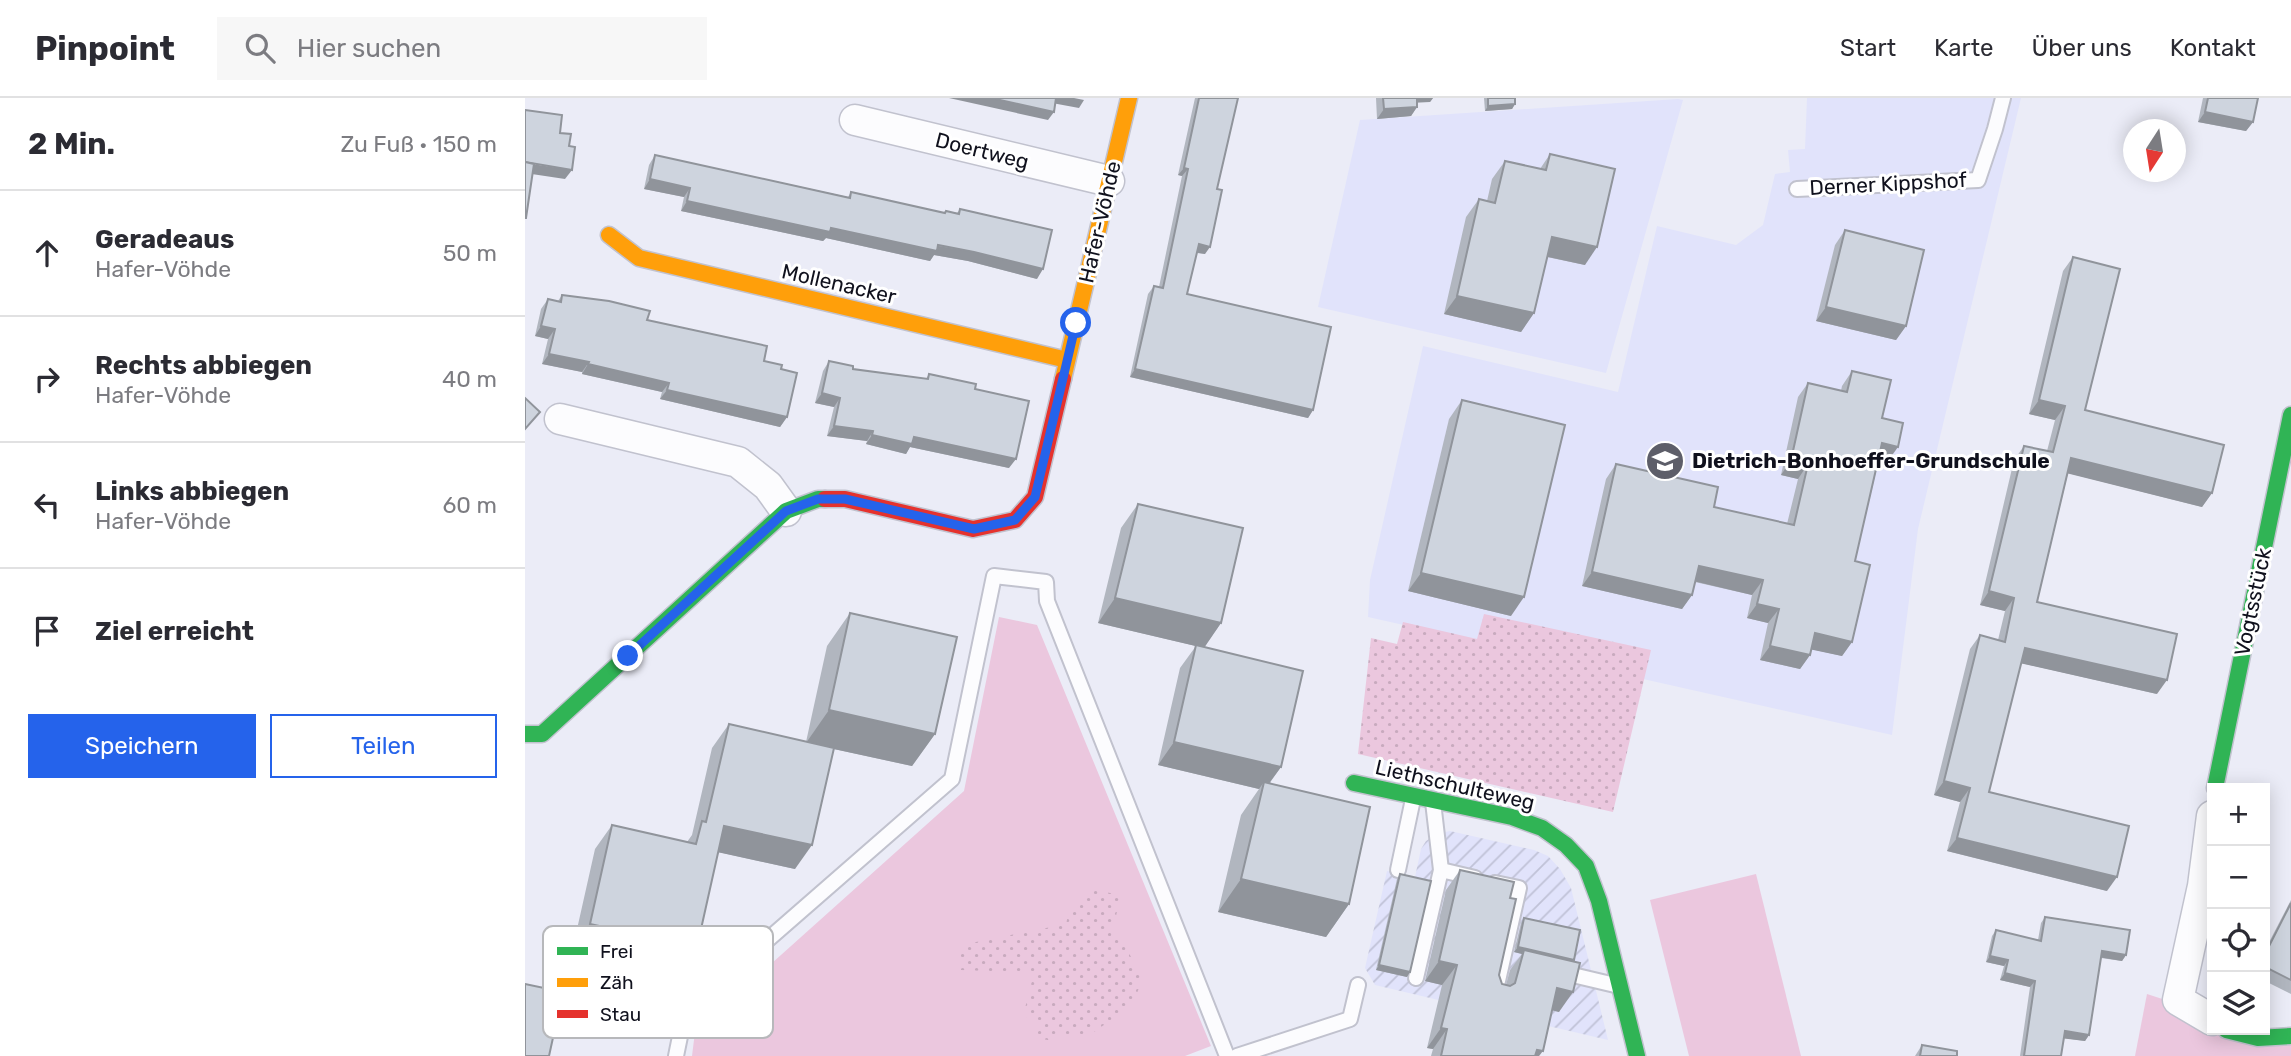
<!DOCTYPE html>
<html lang="de">
<head>
<meta charset="utf-8">
<style>
	body { margin:0; font-family:Rubik,sans-serif; background:#f7f7f7; color:#2b2b33 }
	.controls { position:absolute; right:21px; bottom:21px; display:grid; overflow:hidden; border-radius:0px; box-shadow:0 4px 18px #0003 }
	.controls button { width:63px; height:63px; display:grid; place-items:center; padding:0; border:0; border-bottom:2px solid #e1e1e2; background:#fff; color:#2b2b33; font:35px sans-serif }
	.compass { position:absolute; left:1598px; top:21px; width:63px; height:63px; border-radius:50%; background:#fff; box-shadow:0 4px 18px #0003; rotate:192deg }
	.stop { position:absolute; width:21px; height:21px; margin:-16px; border:5px solid #2563eb; border-radius:50%; background:#fff }
	.stop.end { background:#2563eb; border-color:#fff; box-shadow:0 2px 7px #0008 }
	.list { margin:0; padding:0; list-style:none }
	h2 { display:flex; justify-content:space-between; align-items:center; height:91px; margin:0; padding:0 28px; font-size:30px }
	h2 small { font-size:23px; font-weight:400; color:#7c7c81 }
	.list li { display:grid; grid-template-columns:46px 1fr auto; gap:21px; align-items:center; box-sizing:border-box; height:126px; padding:0 28px; border-top:2px solid #e1e1e2 }
	.list b { display:block; font-size:26px; white-space:nowrap }
	.list p { margin:0; font-size:23px; white-space:nowrap; color:#7c7c81 }
	.list em { font-size:23px; font-style:normal; color:#7c7c81 }
	.actions { display:flex; gap:14px; padding:21px 28px }
	.actions a { flex:1; padding:16px 0; border:2px solid #2563eb; border-radius:0px; text-align:center; font-size:24px; color:#2563eb }
	.actions .main { background:#2563eb; color:#fff }
	.icon { flex:none; width:38px; height:38px; fill:none; stroke:currentColor; stroke-width:2; stroke-linecap:round; stroke-linejoin:round }
	.map { position:relative; flex:none; width:1766px; height:958px; overflow:hidden }
	header { display:flex; align-items:center; gap:42px; box-sizing:border-box; height:98px; padding:0 35px; background:#fff; border-bottom:2px solid #e1e1e2 }
	header strong { font-size:33px }
	nav { display:flex; gap:38px; margin-inline-start:auto; font-size:24px }
	.search { width:490px; height:63px; background:#f7f7f7; display:flex; align-items:center; gap:18px; box-sizing:border-box; padding:0 24px; border-radius:0px; color:#7c7c81; font-size:26px }
	main { display:flex }
	aside { flex:1; background:#fff }
	.map>svg:first-child { display:block }
	.built { fill:#e1e3fb }
	.industrial { fill:url(#industrial-furrows) }
	.green { fill:#ebc7de }
	.park { fill:url(#park-dots) }
	.lines { fill:none; stroke-linecap:round; stroke-linejoin:round }
	.lane-casing { stroke:#c1c2ce; stroke-width:18 }
	.street-casing { stroke:#c1c2ce; stroke-width:33 }
	.fast-casing { stroke:#c1c2ce; stroke-width:19 }
	.slow-casing { stroke:#c1c2ce; stroke-width:19 }
	.jam-casing { stroke:#c1c2ce; stroke-width:19 }
	.lane { stroke:#fcfcfe; stroke-width:14 }
	.street { stroke:#fcfcfe; stroke-width:30 }
	.fast { stroke:#30b455; stroke-width:16 }
	.slow { stroke:#ff9f0a; stroke-width:16 }
	.jam { stroke:#e5322d; stroke-width:16 }
	.wall { fill:#b1b6bf }
	.shaded-wall { fill:#90949b }
	.building { fill:#ced4de; stroke:#90949b; stroke-width:2 }
	.route { stroke:#2563eb; stroke-width:9 }
	.labels { text-anchor:middle; stroke-width:6; stroke-linejoin:round; paint-order:stroke }
	.street-label { font-size:21px; fill:#10111d; stroke:#fff }
	.poi-label { font-size:21px; font-weight:bold; fill:#10111d; stroke:#fff; text-anchor:start }
	.key { fill:#fff; stroke:#b7b8bb; stroke-width:2 }
	.key-label { font-size:19px; fill:#10111d }
</style>
</head>
<body>
<header>
<strong>Pinpoint</strong>
<div class="search"><svg class="icon" aria-label="search" viewBox="0 0 24 24"><circle cx="10" cy="10" r="6"/><path d="M15 15l6 6"/></svg>Hier suchen</div>
<nav><a>Start</a><a>Karte</a><a>Über uns</a><a>Kontakt</a></nav>
</header>
<main>
<aside>
<h2>2 Min.<small>Zu Fuß · 150 m</small></h2>
<ul class="list">
<li><svg class="icon" aria-label="ahead" viewBox="0 0 24 24"><path d="M12 20V5M6 11l6-6 6 6"/></svg><div><b>Geradeaus</b><p>Hafer-Vöhde</p></div><em>50 m</em></li>
<li><svg class="icon" aria-label="right" viewBox="0 0 24 24"><path d="M7 20v-9h11M14 6l5 5-5 5"/></svg><div><b>Rechts abbiegen</b><p>Hafer-Vöhde</p></div><em>40 m</em></li>
<li><svg class="icon" aria-label="left" viewBox="0 0 24 24"><path d="M17 20v-9H6M10 6l-5 5 5 5"/></svg><div><b>Links abbiegen</b><p>Hafer-Vöhde</p></div><em>60 m</em></li>
<li><svg class="icon" aria-label="arrive" viewBox="0 0 24 24"><path d="M6 21V4h12l-3 4 3 4H6"/></svg><div><b>Ziel erreicht</b></div></li>
</ul>
<div class="actions"><a class="main">Speichern</a><a>Teilen</a></div>
</aside>
<div class="map">
<svg width="1766" height="958" viewBox="0 0 1766 958">
	<defs>
		<pattern id="industrial-furrows" width="10" height="10" patternUnits="userSpaceOnUse" patternTransform="scale(1.75)"><rect width="10" height="10" fill="#e1e3fb"/><path d="M-1 1l2-2M0 10L10 0M9 11l2-2" fill="none" stroke="#c0c2d7"/></pattern>
		<pattern id="park-dots" width="8" height="8" patternUnits="userSpaceOnUse" patternTransform="scale(1.75)"><rect width="8" height="8" fill="#ebc7de"/><path d="M2 2h.1M6 6h.1" fill="none" stroke="#c8aabe" stroke-width="1.8" stroke-linecap="round"/></pattern>
	</defs>
	<rect width="100%" height="100%" fill="#ebecf7"/>
	<g class="built">
		<polygon points="1282,0 1496,0 1393,431 1367,637 843,519 845,482 898,248 1093,294 1132,128 1211,147 1238,127 1250,76 1265,74 1263,52 1280,51"/>
		<polygon points="1153,1 1158,2 1081,275 793,209 835,22"/>
	</g>
	<polygon class="industrial" points="925,733 1009,752 1023,758 1035,771 1046,790 1083,942 850,887 840,870 862,773 890,779 896,751 901,743 912,736"/>
	<g class="green">
		<polygon points="474,519 512,527 686,948 660,958 167,958 170,934 439,693"/>
		<polygon points="1231,776 1276,958 1164,958 1125,802"/>
		<polygon points="1622,896 1766,943 1766,958 1610,958"/>
	</g>
	<g class="park">
		<polygon points="959,516 1126,552 1088,714 833,656 846,540 872,546 878,524 952,541"/>
		<path d="M569 792 596 797 586 839 599 844 617 883 607 907 562 939 533 940 528 943 512 940 515 923 498 918 509 875 436 872V847L541 826C546 805 550 803 569 792Z"/>
	</g>
	<g class="lines">
		<defs>
			<g id="lane">
				<polyline points="1272,91 1453,82 1470,31 1478,0"/>
				<polyline points="908,704 916,772"/>
				<polyline points="873,772 888,701"/>
				<polyline points="970,785 994,790 970,896"/>
				<polyline points="1035,874 1090,887"/>
				<polyline points="891,880 916,772 950,780"/>
				<polyline points="151,958 160,914 427,681 469,478 521,484 522,503 702,958"/>
				<polyline points="712,958 825,921 833,887"/>
			</g>
			<g id="street">
				<polyline points="330,22 584,83"/>
				<polyline points="35,321 213,364 243,388 261,413"/>
				<polyline points="1687,718 1678,788 1653,902 1687,922"/>
			</g>
			<g id="fast">
				<polyline points="0,636 17,636 261,413 293,401 300,401"/>
				<polyline points="829,685 987,719 1017,730 1041,747 1061,768 1074,803 1112,958"/>
				<polyline points="1690,690 1766,317"/>
				<polyline points="1701,932 1733,940 1766,938"/>
			</g>
			<g id="slow">
				<polyline points="84,137 114,160 542,262"/>
				<polyline points="538,281 604,0"/>
			</g>
			<polyline id="jam" points="300,401 320,401 448,431 490,422 510,399 538,281"/>
		</defs>
		<use href="#lane" class="lane-casing"/>
		<use href="#street" class="street-casing"/>
		<use href="#fast" class="fast-casing"/>
		<use href="#slow" class="slow-casing"/>
		<use href="#jam" class="jam-casing"/>
		<use href="#lane" class="lane"/>
		<use href="#street" class="street"/>
		<use href="#fast" class="fast"/>
		<use href="#slow" class="slow"/>
		<use href="#jam" class="jam"/>
	</g>
	<g class="wall">
		<polygon points="670,0 713,0 692,91 680,156 672,155 662,196 788,312 783,320 605,279 623,196 629,188 634,189 657,78 653,77"/>
		<polygon points="851,0 908,0 905,4 892,4 892,9 886,18 852,21"/>
		<polygon points="959,0 990,0 990,6 987,11 960,13"/>
		<polygon points="1678,0 1733,0 1728,24 1721,33 1673,24"/>
		<polygon points="1025,56 1060,167 1022,159 1009,215 996,234 919,216 941,119 954,101 962,103 967,81 980,63 1015,71"/>
		<polygon points="130,57 323,99 326,94 419,115 421,113 432,115 435,111 512,181 443,163 409,157 405,163 301,140 298,143 156,113 159,99 119,91 124,67"/>
		<polygon points="1320,132 1381,228 1371,242 1291,223 1310,147"/>
		<polygon points="1548,159 1560,312 1687,395 1677,409 1543,375 1512,504 1632,596 1496,565 1464,694 1582,793 1422,753 1435,704 1409,697 1445,551 1455,537 1473,542 1480,513 1455,507 1489,362 1499,348 1522,353 1530,322 1504,316 1538,173"/>
		<polygon points="37,197 122,222 239,263 256,271 262,319 255,329 135,301 137,294 57,276 57,274 17,266 23,241 10,238 16,211 23,201 33,203"/>
		<polygon points="304,263 328,271 401,281 404,276 450,291 484,370 385,349 381,356 341,346 342,343 302,338 309,309 290,305 298,273"/>
		<polygon points="1327,273 1357,320 1363,363 1354,361 1330,463 1327,544 1317,558 1286,551 1285,557 1275,571 1235,562 1243,525 1222,520 1227,497 1170,484 1167,497 1157,511 1057,488 1081,381 1091,366 1189,409 1262,426 1273,381 1256,377 1273,299 1283,285 1316,293 1317,288"/>
		<polygon points="937,302 986,518 883,493 924,321"/>
		<polygon points="613,406 696,525 679,549 756,669 744,686 824,806 801,839 693,814 716,717 734,691 633,667 655,570 671,548 573,525 596,430"/>
		<polygon points="325,515 410,636 387,668 309,651 270,771 193,754 155,873 48,849 70,751 87,727 162,744 167,737 187,650 204,626 281,644 302,548"/>
		<polygon points="935,772 985,800 974,877 977,886 981,887 985,872 997,856 989,854 996,825 999,820 1047,864 1034,914 1027,912 1014,958 906,958 908,951 902,950 917,887 900,883 921,792"/>
		<polygon points="875,776 882,879 851,872 872,781"/>
		<polygon points="1766,802 1766,896 1740,883 1740,852"/>
		<polygon points="1520,819 1601,857 1597,863 1576,860 1564,937 1560,943 1539,940 1536,958 1495,958 1505,889 1475,882 1479,868 1461,864 1467,838 1471,832 1513,842 1516,825"/>
		<polygon points="1397,947 1432,958 1390,958"/>
	</g>
	<g class="shaded-wall">
		<polygon points="424,0 466,0 529,14 523,22"/>
		<polygon points="530,0 549,0 559,2 554,10 527,5"/>
		<polygon points="888,0 908,0 905,4 885,5"/>
		<polygon points="990,6 987,11 960,13 963,8"/>
		<polygon points="892,9 886,18 852,21 859,11"/>
		<polygon points="1680,14 1728,24 1721,33 1673,24"/>
		<polygon points="0,65 47,72 40,81 0,75"/>
		<polygon points="659,70 663,71 657,78 653,77"/>
		<polygon points="125,81 165,90 159,99 119,91"/>
		<polygon points="162,103 306,130 449,154 518,171 512,181 443,163 409,157 405,163 301,140 298,143 156,113"/>
		<polygon points="1027,139 1072,149 1060,167 1014,157"/>
		<polygon points="674,146 685,149 680,156 668,154"/>
		<polygon points="932,198 1009,215 996,234 919,216"/>
		<polygon points="1301,209 1381,228 1371,242 1291,223"/>
		<polygon points="16,228 30,231 23,241 10,238"/>
		<polygon points="24,256 64,264 57,274 17,266"/>
		<polygon points="63,266 144,285 137,294 57,276"/>
		<polygon points="610,271 788,312 783,320 605,279"/>
		<polygon points="142,292 262,319 255,329 135,301"/>
		<polygon points="297,295 315,300 309,309 290,305"/>
		<polygon points="1514,302 1540,308 1530,322 1504,316"/>
		<polygon points="309,328 348,333 342,343 302,338"/>
		<polygon points="347,337 389,339 491,361 484,370 385,349 381,356 341,346"/>
		<polygon points="1357,345 1373,349 1363,363 1347,359"/>
		<polygon points="1546,360 1687,395 1677,409 1537,374"/>
		<polygon points="1266,362 1283,366 1273,381 1256,377"/>
		<polygon points="1174,468 1238,482 1227,497 1164,482"/>
		<polygon points="1067,474 1167,497 1157,511 1057,488"/>
		<polygon points="896,475 999,499 986,518 883,493"/>
		<polygon points="1464,493 1489,500 1480,513 1455,507"/>
		<polygon points="590,500 696,525 679,550 573,525"/>
		<polygon points="1232,506 1254,511 1243,525 1222,520"/>
		<polygon points="1290,535 1327,544 1317,558 1279,550"/>
		<polygon points="1245,548 1285,557 1275,571 1235,562"/>
		<polygon points="1500,550 1642,582 1632,596 1490,564"/>
		<polygon points="304,612 410,636 387,668 281,645"/>
		<polygon points="649,644 756,669 739,692 739,684 734,691 633,667"/>
		<polygon points="1419,683 1445,690 1435,704 1409,697"/>
		<polygon points="199,728 287,747 270,771 183,752"/>
		<polygon points="1432,740 1592,779 1582,793 1422,753"/>
		<polygon points="716,781 824,806 801,839 693,814"/>
		<polygon points="65,826 172,849 155,873 48,849"/>
		<polygon points="993,849 1049,862 1045,867 999,852 997,856 989,854"/>
		<polygon points="1577,853 1601,857 1597,863 1573,859"/>
		<polygon points="1465,858 1483,862 1479,868 1461,864"/>
		<polygon points="914,863 932,867 917,887 900,883"/>
		<polygon points="854,867 885,874 882,879 851,872"/>
		<polygon points="1480,875 1510,883 1505,889 1475,882"/>
		<polygon points="1032,890 1048,894 1034,914 1018,910"/>
		<polygon points="916,930 922,931 908,951 902,950"/>
		<polygon points="1540,933 1564,937 1560,943 1535,940"/>
		<polygon points="1012,952 1018,953 1014,958 1007,958"/>
	</g>
	<g class="building">
		<polygon points="466,0 531,0 529,14"/>
		<polygon points="674,0 713,0 692,91 697,92 685,149 674,146 662,196 806,229 788,312 610,271 629,188 638,190 663,71 659,70"/>
		<polygon points="858,0 892,0 892,9 859,11"/>
		<polygon points="963,0 990,0 990,6 963,8"/>
		<polygon points="1683,0 1733,0 1728,24 1680,14"/>
		<polygon points="0,12 37,17 35,35 46,36 44,48 50,49 47,72 0,64"/>
		<polygon points="1025,56 1090,71 1072,149 1027,139 1009,215 932,198 954,101 970,105 980,63 1021,72"/>
		<polygon points="130,57 325,100 326,94 420,115 421,113 434,116 435,111 527,132 518,171 449,154 413,147 412,153 306,130 305,134 162,103 165,90 125,81"/>
		<polygon points="0,64 9,66 1,120 0,120"/>
		<polygon points="1320,132 1399,152 1381,228 1301,209"/>
		<polygon points="1548,159 1595,171 1560,312 1699,347 1687,395 1546,360 1512,504 1652,536 1642,582 1500,550 1464,694 1604,728 1592,779 1432,740 1445,690 1419,683 1455,537 1480,544 1489,500 1464,493 1499,348 1528,354 1540,308 1514,302"/>
		<polygon points="37,197 84,203 125,213 122,222 242,248 239,263 257,267 256,271 272,275 262,319 142,292 144,285 63,266 64,264 24,256 30,231 16,228 23,201 36,204"/>
		<polygon points="304,263 328,268 328,271 403,281 404,276 451,286 450,291 504,303 491,361 389,339 387,346 347,337 348,333 309,328 315,300 297,295"/>
		<polygon points="1327,273 1366,282 1357,320 1378,325 1373,349 1357,345 1330,463 1345,467 1327,544 1290,535 1285,557 1245,548 1254,511 1232,506 1238,482 1174,468 1167,497 1067,474 1091,366 1193,389 1189,409 1269,427 1283,366 1266,362 1283,285 1322,294"/>
		<polygon points="0,300 15,314 0,331"/>
		<polygon points="937,302 1040,327 999,499 896,475"/>
		<polygon points="613,406 718,430 696,525 590,500"/>
		<polygon points="325,515 432,539 410,636 304,612"/>
		<polygon points="671,547 778,573 756,669 649,644"/>
		<polygon points="204,626 309,650 287,747 199,728 172,849 65,826 87,727 171,746 177,723 181,724"/>
		<polygon points="739,684 845,709 824,806 716,781"/>
		<polygon points="935,772 989,784 985,800 991,801 974,877 977,886 985,888 990,885 999,852 1055,865 1048,894 1032,890 1018,953 1012,952 1010,958 916,958 922,931 916,930 932,867 914,863"/>
		<polygon points="875,776 906,783 885,874 854,867"/>
		<polygon points="1766,805 1766,882 1740,869 1740,856"/>
		<polygon points="1520,819 1605,832 1601,857 1577,853 1564,937 1540,933 1536,958 1499,958 1510,883 1480,875 1483,862 1465,858 1471,832 1516,843"/>
		<polygon points="999,820 1055,832 1049,862 993,849"/>
		<polygon points="0,886 38,894 24,958 0,958"/>
		<polygon points="1397,947 1432,953 1432,958 1395,958"/>
	</g>
	<g class="lines">
		<polyline class="route" points="103,558 261,413 293,401 320,401 449,431 490,422 510,399 551,225"/>
	</g>
	<defs>
		<symbol id="school-disc" viewBox="-11 -11 22 22"><circle r="9.5" fill="#5d5e69" stroke="#fff"/><path d="M0-5L7-2L0 1L-7-2ZM-4 1L0 2.5L4 1V4Q0 6-4 4Z" fill="#fff"/></symbol>
	</defs>
	<g fill-rule="evenodd">
		<use href="#school-disc" x="1118" y="341" width="44" height="44"/>
	</g>
	<g class="labels">
		<g class="street-label">
			<text transform="translate(457 53) rotate(14)" y="7">Doertweg</text>
			<text transform="translate(1363 86) rotate(-3)" y="7">Derner Kippshof</text>
			<text transform="translate(575 124) rotate(-77)" y="7">Hafer-Vöhde</text>
			<text transform="translate(314 186) rotate(13)" y="7">Mollenacker</text>
			<text transform="translate(1728 504) rotate(-78)" y="7">Vogtsstück</text>
			<text transform="translate(930 687) rotate(13)" y="7">Liethschulteweg</text>
		</g>
		<g class="poi-label">
			<text x="1167" y="370">Dietrich-Bonhoeffer-Grundschule</text>
		</g>
	</g>
	<rect x="18" y="828" width="230" height="112" rx="10" class="key"/>
	<rect x="32" y="849" width="31" height="8" fill="#30b455"/>
	<rect x="32" y="880" width="31" height="9" fill="#ff9f0a"/>
	<rect x="32" y="912" width="31" height="8" fill="#e5322d"/>
	<g class="key-label">
		<text x="75" y="860">Frei</text>
		<text x="75" y="891">Zäh</text>
		<text x="75" y="923">Stau</text>
	</g>
</svg>
<div class="controls">
<button>+</button>
<button>−</button>
<button><svg class="icon" aria-label="locate" viewBox="0 0 24 24"><circle cx="12" cy="12" r="6"/><path d="M12 2v4M12 18v4M2 12h4M18 12h4"/></svg></button>
<button><svg class="icon" aria-label="layers" viewBox="0 0 24 24"><path d="M12 4l9 5-9 5-9-5zM3 14l9 5 9-5"/></svg></button>
</div>
<svg class="compass" viewBox="-18 -18 36 36"><path d="M0-13l5 13h-10z" fill="#e53935"/><path d="M0 13l5-13h-10z" fill="#7c7c81"/></svg>
<div class="stop" style="left:551px;top:225px"></div>
<div class="stop end" style="left:103px;top:558px"></div>
</div>
</main>
</body>
</html>
